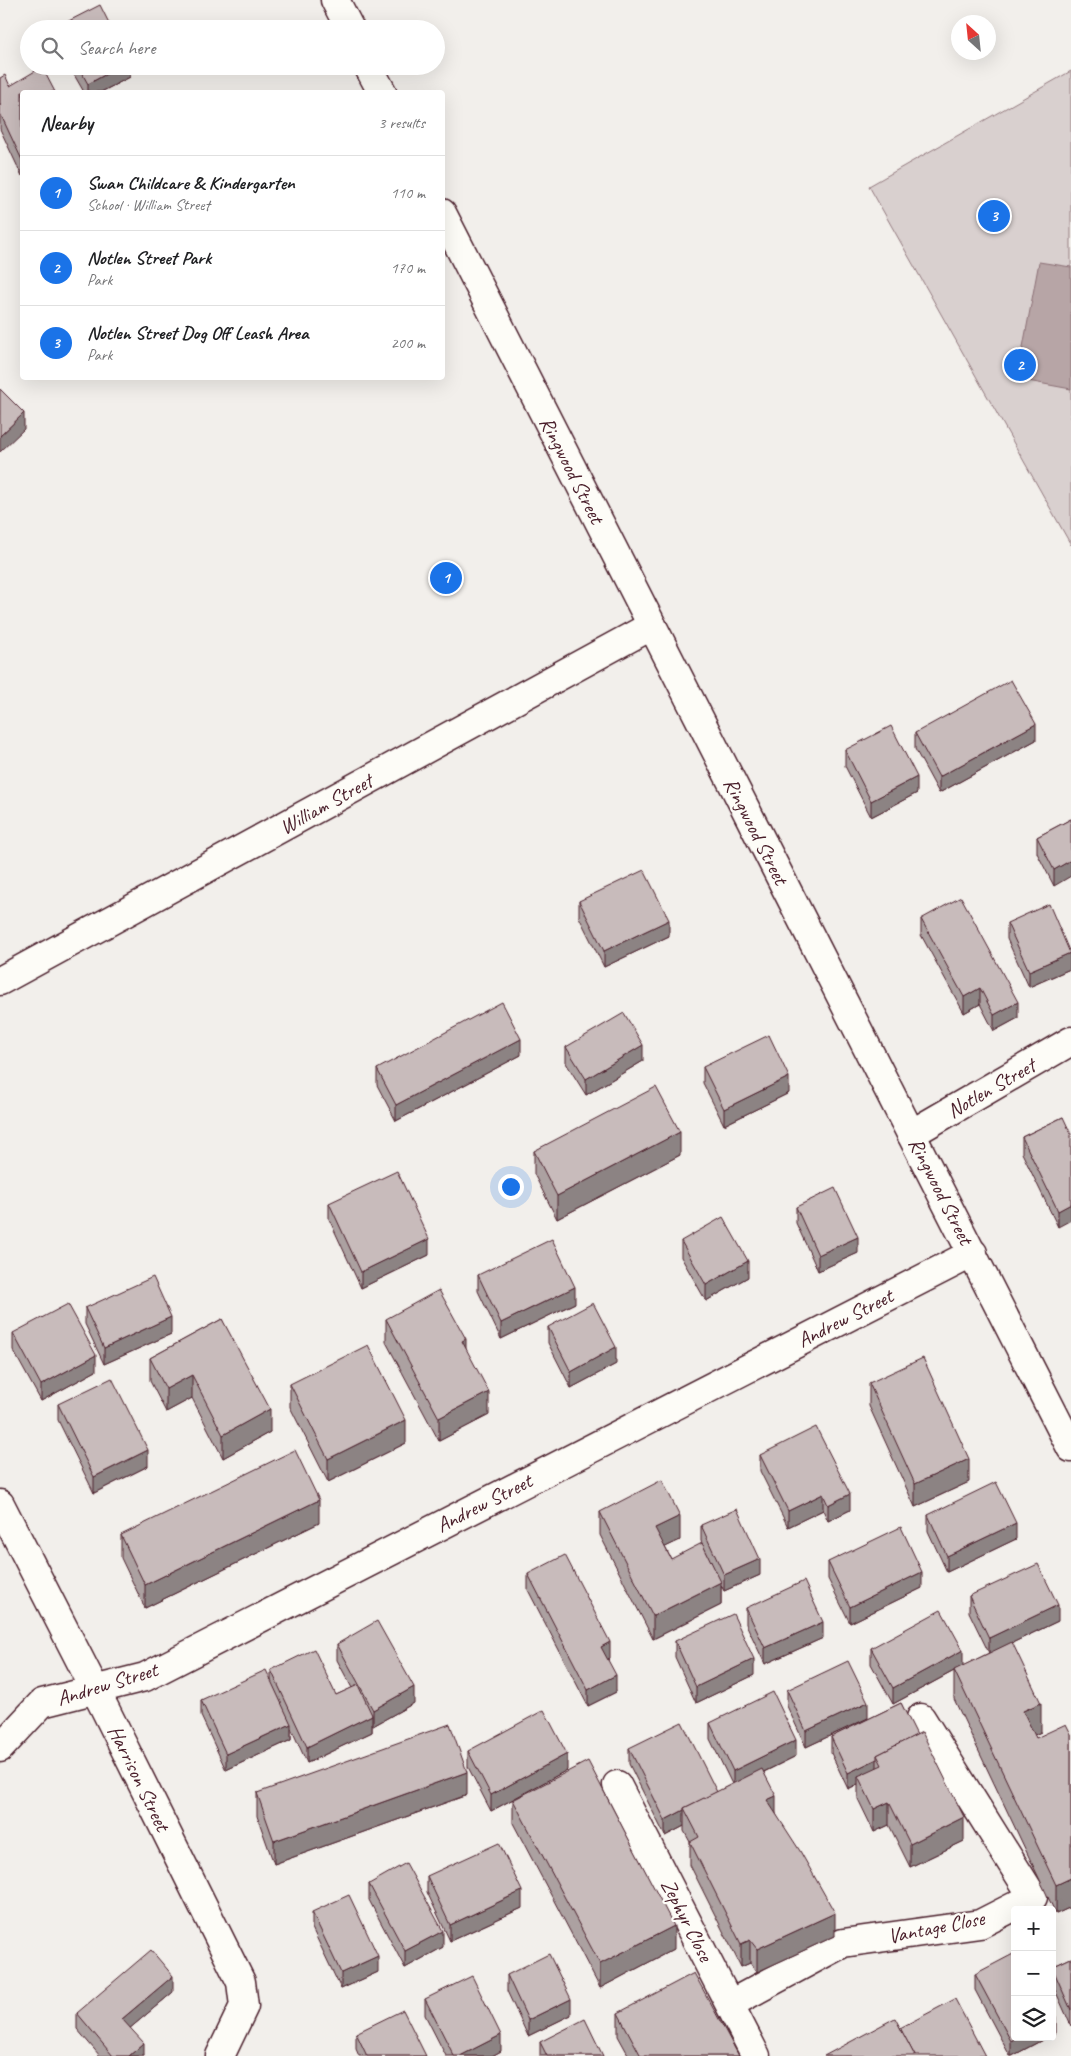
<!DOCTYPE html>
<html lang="en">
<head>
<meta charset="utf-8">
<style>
	body { margin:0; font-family:Caveat,sans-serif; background:#f6f6f6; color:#202124 }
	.controls { position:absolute; right:15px; bottom:15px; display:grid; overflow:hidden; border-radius:5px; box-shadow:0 5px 20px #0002 }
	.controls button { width:45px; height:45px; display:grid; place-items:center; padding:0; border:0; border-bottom:1px solid #e0e0e0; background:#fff; color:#202124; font:25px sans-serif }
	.compass { position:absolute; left:951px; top:15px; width:45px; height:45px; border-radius:50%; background:#fff; box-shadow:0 5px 20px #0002; rotate:333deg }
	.you { position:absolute; left:510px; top:1186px; width:18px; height:18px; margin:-12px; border:4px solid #fff; border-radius:50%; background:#1a73e8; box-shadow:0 0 0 8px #1a73e833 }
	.badge { display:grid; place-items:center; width:32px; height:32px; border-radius:50%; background:#1a73e8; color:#fff; font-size:16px; font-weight:700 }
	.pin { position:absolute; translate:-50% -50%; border:2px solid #fff; box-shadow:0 1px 5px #0006 }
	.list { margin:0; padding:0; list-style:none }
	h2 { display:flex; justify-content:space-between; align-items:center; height:65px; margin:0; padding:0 20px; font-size:21px }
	h2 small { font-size:16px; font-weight:400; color:#757577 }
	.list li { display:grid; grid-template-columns:32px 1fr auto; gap:15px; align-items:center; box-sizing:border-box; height:75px; padding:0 20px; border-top:1px solid #e0e0e0 }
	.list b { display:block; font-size:19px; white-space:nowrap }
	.list p { margin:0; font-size:16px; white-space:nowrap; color:#757577 }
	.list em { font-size:16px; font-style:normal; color:#757577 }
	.icon { flex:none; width:28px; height:28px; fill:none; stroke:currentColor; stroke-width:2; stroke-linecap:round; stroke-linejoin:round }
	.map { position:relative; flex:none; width:1071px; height:2056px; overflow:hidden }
	.search { position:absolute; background:#fff; box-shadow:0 5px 20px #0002; left:20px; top:20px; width:425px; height:55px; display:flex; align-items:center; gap:12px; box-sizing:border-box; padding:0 18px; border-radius:28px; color:#757577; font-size:19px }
	.panel { position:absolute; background:#fff; box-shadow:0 5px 20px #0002; left:20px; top:90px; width:425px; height:290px; border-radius:5px }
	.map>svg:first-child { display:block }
	.park { fill:#d9d0cf; stroke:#92787d }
	.water { fill:#b7a5a6; stroke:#8b6f75 }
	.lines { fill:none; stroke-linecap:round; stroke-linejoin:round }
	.minor-casing { stroke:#4a1f2b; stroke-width:31 }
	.secondary-casing { stroke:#4a1f2b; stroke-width:31 }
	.minor { stroke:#fdfcf7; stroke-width:28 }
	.secondary { stroke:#fdfcf7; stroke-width:28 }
	.wall { fill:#aca1a1; stroke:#4a1f2b }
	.shaded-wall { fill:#8c8383; stroke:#4a1f2b }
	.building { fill:#c8bbbb; stroke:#4a1f2b }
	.labels { text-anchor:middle; stroke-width:4.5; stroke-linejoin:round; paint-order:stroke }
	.street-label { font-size:21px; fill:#4a1f2b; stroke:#fdfcf7 }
</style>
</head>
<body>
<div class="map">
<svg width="1071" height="2056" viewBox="0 0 1071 2056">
	<rect width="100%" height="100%" fill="#f2efeb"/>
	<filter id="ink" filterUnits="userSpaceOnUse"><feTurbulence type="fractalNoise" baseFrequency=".02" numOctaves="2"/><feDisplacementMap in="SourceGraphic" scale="10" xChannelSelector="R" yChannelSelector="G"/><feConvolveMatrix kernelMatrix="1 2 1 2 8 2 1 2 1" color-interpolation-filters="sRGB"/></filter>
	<g filter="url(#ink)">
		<polygon class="park" points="1071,71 1071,545 869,186"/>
		<polygon class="water" points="1039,262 1071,267 1071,389 1017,379"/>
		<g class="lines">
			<defs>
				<g id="minor">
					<polyline points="0,981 651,626"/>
					<polyline points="911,1134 1071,1041"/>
					<polyline points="0,1504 104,1707 241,1982 244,2006 220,2056"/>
					<polyline points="0,1748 42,1703 145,1677 973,1253"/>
					<polyline points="617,1785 756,2056"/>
					<polyline points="730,2004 843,1943 980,1924 1033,1897 921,1718"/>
				</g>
				<g id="secondary">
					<polyline points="335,0 350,29"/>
					<polyline points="368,66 382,92"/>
					<path d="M442 213C650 625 863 1035 1071 1448"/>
				</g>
			</defs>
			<use href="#minor" class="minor-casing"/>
			<use href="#secondary" class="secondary-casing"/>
			<use href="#minor" class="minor"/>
			<use href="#secondary" class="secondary"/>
		</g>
		<g class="wall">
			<polygon points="69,66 130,66 130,77 101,92 84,92"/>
			<polygon points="0,78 10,86 22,92 22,176 0,129"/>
			<polygon points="915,733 1036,740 939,793 915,749"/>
			<polygon points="845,750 917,793 871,817 845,766"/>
			<polygon points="1071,819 1054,886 1037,853 1037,837"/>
			<polygon points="579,901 669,936 604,967 579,917"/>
			<polygon points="921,919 1018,1018 994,1031 980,1004 964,1013 921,935"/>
			<polygon points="1007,923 1070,969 1029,987 1007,939"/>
			<polygon points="566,1047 643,1061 586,1095 566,1063"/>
			<polygon points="521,1055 396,1121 377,1085 377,1069"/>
			<polygon points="703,1067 789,1093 724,1125 703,1083"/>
			<polygon points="1063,1117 1058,1227 1022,1153 1022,1137"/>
			<polygon points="534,1151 680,1155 557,1219 534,1174"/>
			<polygon points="329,1203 429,1255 361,1288 329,1219"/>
			<polygon points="796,1207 858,1253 818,1271 796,1223"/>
			<polygon points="681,1241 748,1277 706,1301 681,1257"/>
			<polygon points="478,1275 575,1303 501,1339 478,1291"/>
			<polygon points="85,1308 171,1334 104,1364 85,1324"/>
			<polygon points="222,1319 270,1432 223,1458 192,1398 166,1412 150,1381 150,1358"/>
			<polygon points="386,1319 489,1415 439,1441 386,1342"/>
			<polygon points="548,1327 616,1364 571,1388 548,1343"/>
			<polygon points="13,1333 96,1371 41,1401 13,1350"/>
			<polygon points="869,1383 969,1482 915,1507 869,1406"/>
			<polygon points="290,1384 406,1443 328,1482 290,1407"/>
			<polygon points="58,1404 148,1466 94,1493 58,1420"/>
			<polygon points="760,1455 850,1510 828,1521 823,1510 788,1527 760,1471"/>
			<polygon points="600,1512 680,1540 665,1547 671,1559 708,1556 701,1541 701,1525 760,1575 724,1591 721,1585 721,1605 653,1639 600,1535"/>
			<polygon points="928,1515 1016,1539 947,1572 928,1531"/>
			<polygon points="319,1523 145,1608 121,1558 121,1535"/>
			<polygon points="828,1562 922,1588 850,1623 828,1579"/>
			<polygon points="528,1574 610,1658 608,1660 616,1692 588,1706 528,1590"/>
			<polygon points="969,1596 1058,1621 1012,1643 1041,1732 1034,1735 1036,1738 1071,1734 1071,1907 1056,1914 954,1699 954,1671 893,1704 871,1664 871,1648 963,1666 989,1653 969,1612"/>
			<polygon points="746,1608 823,1638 765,1664 746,1624"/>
			<polygon points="675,1641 754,1675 696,1703 675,1657"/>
			<polygon points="337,1644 414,1703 373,1726 372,1724 372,1732 307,1763 291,1728 291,1740 226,1770 201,1716 201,1700 271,1681 271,1670 336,1695 352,1688 337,1660"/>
			<polygon points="787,1690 868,1718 806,1747 787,1706"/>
			<polygon points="901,1703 964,1841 910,1867 889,1825 874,1832 858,1799 858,1784 848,1789 831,1753 831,1737"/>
			<polygon points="710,1723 796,1756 764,1772 776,1814 835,1936 757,1972 750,1963 741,1967 690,1865 690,1842 684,1831 684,1826 665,1836 629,1764 629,1748 717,1792 732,1784 710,1739"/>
			<polygon points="468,1751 567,1770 491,1811 468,1767"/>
			<polygon points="257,1793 467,1795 274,1864 257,1816"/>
			<polygon points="513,1800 674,1949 600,1988 513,1823"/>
			<polygon points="427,1876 522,1908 450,1941 427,1892"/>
			<polygon points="369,1884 443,1947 405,1968 369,1900"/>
			<polygon points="312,1912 378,1972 341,1989 312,1928"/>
			<polygon points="1071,1958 1071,2026 1052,1983 1052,1967"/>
			<polygon points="975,1974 1048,2037 1012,2056 1010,2056 975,1990"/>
			<polygon points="507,1975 571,2015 528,2036 507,1991"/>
			<polygon points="173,1992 130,2028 144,2056 100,2056 77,2029 77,2013"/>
			<polygon points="425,1999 501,2051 492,2056 446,2056 425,2015"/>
			<polygon points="618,2013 739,2056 629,2056 618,2036"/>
			<polygon points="356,2033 426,2056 359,2056 356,2049"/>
			<polygon points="540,2042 603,2056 540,2056"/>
		</g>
		<g class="shaded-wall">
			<polygon points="121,66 130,66 130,77 101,92 88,92 88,84"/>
			<polygon points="24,413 24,429 0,452 0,436"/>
			<polygon points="1036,724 1036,740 939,793 939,777"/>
			<polygon points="917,777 917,793 871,817 871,801"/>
			<polygon points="1071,860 1071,876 1054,886 1054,870"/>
			<polygon points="669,920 669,936 604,967 604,951"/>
			<polygon points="1070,953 1070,969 1029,987 1029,971"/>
			<polygon points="980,988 980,1004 964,1013 964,997"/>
			<polygon points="1018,1002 1018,1018 994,1031 994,1015"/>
			<polygon points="521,1039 521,1055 396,1121 396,1105"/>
			<polygon points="643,1045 643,1061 586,1095 586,1079"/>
			<polygon points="789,1077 789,1093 724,1125 724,1109"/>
			<polygon points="680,1132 680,1155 557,1219 557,1196"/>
			<polygon points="1071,1204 1071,1220 1058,1227 1058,1211"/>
			<polygon points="858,1237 858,1253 818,1271 818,1255"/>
			<polygon points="429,1239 429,1255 361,1288 361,1272"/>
			<polygon points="748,1261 748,1277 706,1301 706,1285"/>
			<polygon points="575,1287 575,1303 501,1339 501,1323"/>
			<polygon points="171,1317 171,1334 104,1364 104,1348"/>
			<polygon points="466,1339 466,1362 462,1341"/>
			<polygon points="616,1347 616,1364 571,1388 571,1372"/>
			<polygon points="96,1355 96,1371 41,1401 41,1385"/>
			<polygon points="192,1375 192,1398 166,1412 166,1389"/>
			<polygon points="489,1392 489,1415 439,1441 439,1418"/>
			<polygon points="270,1409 270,1432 223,1458 223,1435"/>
			<polygon points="406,1420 406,1443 328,1482 328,1459"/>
			<polygon points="148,1450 148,1466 94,1493 94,1477"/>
			<polygon points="969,1459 969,1482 915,1507 915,1484"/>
			<polygon points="823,1494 823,1510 788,1527 788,1511"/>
			<polygon points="850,1494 850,1510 828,1521 828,1505"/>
			<polygon points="319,1500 319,1523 145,1608 145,1585"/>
			<polygon points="680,1516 680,1540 655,1552 655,1528"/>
			<polygon points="1016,1523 1016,1539 947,1572 947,1556"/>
			<polygon points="760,1559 760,1575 724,1591 724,1575"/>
			<polygon points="922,1572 922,1588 850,1623 850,1607"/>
			<polygon points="721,1582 721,1605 653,1639 653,1616"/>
			<polygon points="1058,1605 1058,1621 989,1654 989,1638"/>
			<polygon points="823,1622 823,1638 765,1664 765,1648"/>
			<polygon points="610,1642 610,1658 601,1663 601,1647"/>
			<polygon points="963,1650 963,1666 893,1704 893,1688"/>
			<polygon points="754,1659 754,1675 696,1703 696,1687"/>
			<polygon points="616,1675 616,1692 588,1706 588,1690"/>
			<polygon points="414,1687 414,1703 373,1726 373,1710"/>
			<polygon points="868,1702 868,1718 806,1747 806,1731"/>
			<polygon points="1041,1703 1041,1732 1023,1740 1023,1711"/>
			<polygon points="372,1715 372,1732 307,1763 307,1747"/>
			<polygon points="291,1724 291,1740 226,1770 226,1754"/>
			<polygon points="796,1740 796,1756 733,1787 733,1771"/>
			<polygon points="567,1754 567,1770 491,1811 491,1795"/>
			<polygon points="877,1759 877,1775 858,1776 858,1784 848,1789 848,1773"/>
			<polygon points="467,1772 467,1795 274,1864 274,1841"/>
			<polygon points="776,1796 776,1819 767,1800"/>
			<polygon points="889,1802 889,1825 874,1832 874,1809"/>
			<polygon points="684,1810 684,1826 665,1836 665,1820"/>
			<polygon points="964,1817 964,1841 910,1867 910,1844"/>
			<polygon points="1071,1878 1071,1907 1056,1914 1056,1885"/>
			<polygon points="522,1891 522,1908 450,1941 450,1925"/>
			<polygon points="835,1913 835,1936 757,1972 757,1949"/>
			<polygon points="674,1926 674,1949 600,1988 600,1964"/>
			<polygon points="443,1931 443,1947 405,1968 405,1951"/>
			<polygon points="750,1940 750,1963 741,1967 741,1944"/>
			<polygon points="378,1956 378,1972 341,1989 341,1973"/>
			<polygon points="173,1976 173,1992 122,2035 122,2019"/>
			<polygon points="571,1999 571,2015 528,2036 528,2020"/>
			<polygon points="1056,2017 1056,2033 1052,2035 1052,2019"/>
			<polygon points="501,2035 501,2051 492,2056 460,2056"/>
			<polygon points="1018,2037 1048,2037 1012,2056 1011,2056 1011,2041"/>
			<polygon points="144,2043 144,2056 129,2056"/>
		</g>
		<g class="building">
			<polygon points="100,5 112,29 58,29 57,27"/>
			<polygon points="78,66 121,66 88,84"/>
			<polygon points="42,67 55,92 22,92 22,160 0,113 0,107 1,106 0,104 0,78 5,75 10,86"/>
			<polygon points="0,389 24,413 0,436"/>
			<polygon points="1011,680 1036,724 939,777 915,733"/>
			<polygon points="891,726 917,777 871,801 845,750"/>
			<polygon points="1071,819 1071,860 1054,870 1037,837"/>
			<polygon points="644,870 669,920 604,951 579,901"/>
			<polygon points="961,897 1018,1002 994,1015 980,988 964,997 921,919"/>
			<polygon points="1049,904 1070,953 1029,971 1007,923"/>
			<polygon points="502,1002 521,1039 396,1105 377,1069"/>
			<polygon points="624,1013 643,1045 586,1079 566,1047"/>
			<polygon points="769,1035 789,1077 724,1109 703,1067"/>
			<polygon points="656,1087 680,1132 557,1196 534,1151"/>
			<polygon points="1063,1117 1071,1134 1071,1204 1058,1211 1022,1137"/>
			<polygon points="397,1171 429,1239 361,1272 329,1203"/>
			<polygon points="835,1188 858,1237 818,1255 796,1207"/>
			<polygon points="723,1217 748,1261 706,1285 681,1241"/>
			<polygon points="552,1239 575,1287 501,1323 478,1275"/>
			<polygon points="153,1277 171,1317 104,1348 85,1308"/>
			<polygon points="439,1290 466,1339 462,1341 489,1392 439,1418 386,1319"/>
			<polygon points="593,1303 616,1347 571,1372 548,1327"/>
			<polygon points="68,1304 96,1355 41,1385 13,1333"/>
			<polygon points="222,1319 270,1409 223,1435 192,1375 166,1389 150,1358"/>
			<polygon points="368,1345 406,1420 328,1459 290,1384"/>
			<polygon points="923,1358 969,1459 915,1484 869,1383"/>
			<polygon points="112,1378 148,1450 94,1477 58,1404"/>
			<polygon points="816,1427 850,1494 828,1505 823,1494 788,1511 760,1455"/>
			<polygon points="295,1450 319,1500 145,1585 121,1535"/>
			<polygon points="662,1480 680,1516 655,1528 671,1559 702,1543 721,1582 653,1616 600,1512"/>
			<polygon points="996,1482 1016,1523 947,1556 928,1515"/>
			<polygon points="737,1509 760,1559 724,1575 701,1525"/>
			<polygon points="901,1527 922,1572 850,1607 828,1562"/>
			<polygon points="565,1555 610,1642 601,1647 616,1675 588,1690 528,1574"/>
			<polygon points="1038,1564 1058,1605 989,1638 969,1596"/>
			<polygon points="804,1581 823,1622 765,1648 746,1608"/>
			<polygon points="941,1610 963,1650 893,1688 871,1648"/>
			<polygon points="733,1614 754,1659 696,1687 675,1641"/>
			<polygon points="377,1621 414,1687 373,1710 337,1644"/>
			<polygon points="1012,1642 1041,1703 1023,1711 1036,1738 1066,1724 1071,1734 1071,1878 1056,1885 954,1670"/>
			<polygon points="314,1649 336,1695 358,1685 372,1715 307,1747 271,1670"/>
			<polygon points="848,1661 868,1702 806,1731 787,1690"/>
			<polygon points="266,1670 291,1724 226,1754 201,1700"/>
			<polygon points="773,1692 796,1740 733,1771 710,1723"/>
			<polygon points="901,1703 917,1735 877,1755 877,1759 848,1773 831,1737"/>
			<polygon points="544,1710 567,1754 491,1795 468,1751"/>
			<polygon points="682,1722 717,1792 684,1808 684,1810 665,1820 629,1748"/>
			<polygon points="450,1724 467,1772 274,1841 257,1793"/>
			<polygon points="922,1732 964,1817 910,1844 889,1802 874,1809 858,1776 882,1765 877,1755"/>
			<polygon points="588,1761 674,1926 600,1964 513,1800"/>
			<polygon points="762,1769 776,1796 767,1800 800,1851 835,1913 757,1949 750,1940 741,1944 690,1842 699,1837 684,1808"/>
			<polygon points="499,1843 522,1891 450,1925 427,1876"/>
			<polygon points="406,1863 443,1931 405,1951 369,1884"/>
			<polygon points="349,1895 378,1956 341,1973 312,1912"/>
			<polygon points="151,1950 173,1976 122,2019 144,2043 129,2056 113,2056 77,2013"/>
			<polygon points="1015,1953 1015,2037 1018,2037 1011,2041 975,1974"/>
			<polygon points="549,1954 571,1999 528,2020 507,1975"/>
			<polygon points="1071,1958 1071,2010 1052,1967"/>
			<polygon points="694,1973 739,2056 641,2056 618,2013"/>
			<polygon points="472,1976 501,2035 460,2056 454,2056 425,1999"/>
			<polygon points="955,1999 985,2056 915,2056 900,2028"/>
			<polygon points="1052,2009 1056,2017 1052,2019"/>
			<polygon points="403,2010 426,2056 367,2056 356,2033"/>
			<polygon points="895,2018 915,2056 824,2056"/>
			<polygon points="585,2019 603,2056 547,2056 540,2042"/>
		</g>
	</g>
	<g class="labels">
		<g class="street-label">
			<text transform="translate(572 470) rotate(63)" y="7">Ringwood Street</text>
			<text transform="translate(326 804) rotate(-29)" y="7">William Street</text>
			<text transform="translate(756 831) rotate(63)" y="7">Ringwood Street</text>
			<text transform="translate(991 1088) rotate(-30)" y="7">Notlen Street</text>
			<text transform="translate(941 1191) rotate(63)" y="7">Ringwood Street</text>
			<text transform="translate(845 1318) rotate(-27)" y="7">Andrew Street</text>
			<text transform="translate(484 1503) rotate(-27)" y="7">Andrew Street</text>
			<text transform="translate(107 1684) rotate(-17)" y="7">Andrew Street</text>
			<text transform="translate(139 1778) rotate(64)" y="7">Harrison Street</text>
			<text transform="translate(687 1920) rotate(63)" y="7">Zephyr Close</text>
			<text transform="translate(936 1927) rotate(-11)" y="7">Vantage Close</text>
		</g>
	</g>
</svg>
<div class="controls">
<button>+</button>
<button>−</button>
<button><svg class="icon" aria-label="layers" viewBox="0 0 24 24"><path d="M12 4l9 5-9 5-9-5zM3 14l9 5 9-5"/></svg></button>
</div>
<svg class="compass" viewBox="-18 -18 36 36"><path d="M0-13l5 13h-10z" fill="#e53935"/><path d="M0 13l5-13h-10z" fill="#757577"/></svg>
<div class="you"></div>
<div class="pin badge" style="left:446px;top:578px">1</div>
<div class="pin badge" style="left:1020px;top:365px">2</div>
<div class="pin badge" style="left:994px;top:216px">3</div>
<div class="search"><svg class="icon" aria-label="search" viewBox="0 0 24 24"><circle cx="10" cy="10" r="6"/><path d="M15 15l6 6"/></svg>Search here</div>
<section class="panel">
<h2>Nearby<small>3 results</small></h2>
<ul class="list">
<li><span class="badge">1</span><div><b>Swan Childcare &amp; Kindergarten</b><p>School · William Street</p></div><em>110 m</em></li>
<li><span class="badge">2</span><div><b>Notlen Street Park</b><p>Park</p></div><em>170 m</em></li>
<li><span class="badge">3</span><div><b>Notlen Street Dog Off Leash Area</b><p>Park</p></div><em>200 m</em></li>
</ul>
</section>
</div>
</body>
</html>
